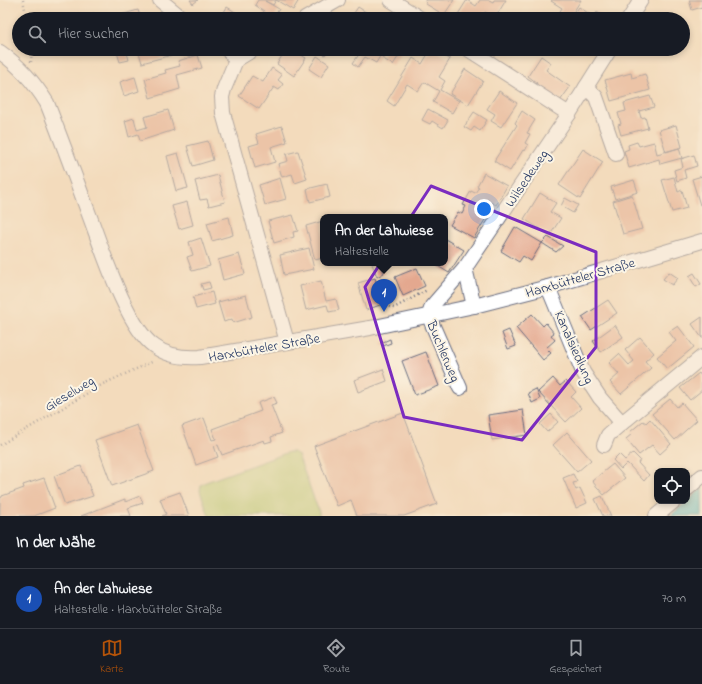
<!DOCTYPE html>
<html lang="de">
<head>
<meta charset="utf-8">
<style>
	body { margin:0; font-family:"Indie Flower",sans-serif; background:#242831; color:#f1f3f6 }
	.controls { position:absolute; right:12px; bottom:12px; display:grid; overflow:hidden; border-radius:8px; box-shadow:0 2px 6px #0003 }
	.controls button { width:36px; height:36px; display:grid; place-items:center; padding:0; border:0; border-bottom:1px solid #363941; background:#171b24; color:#f1f3f6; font:20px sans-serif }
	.you { position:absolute; left:484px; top:209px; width:14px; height:14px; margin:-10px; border:3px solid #fff; border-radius:50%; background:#1a73e8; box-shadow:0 0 0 6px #1a73e833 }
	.badge { display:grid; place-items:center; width:26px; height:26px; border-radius:50%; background:#b45309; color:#fff; font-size:13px; font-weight:700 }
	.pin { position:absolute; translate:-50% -33px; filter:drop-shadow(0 1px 2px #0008) }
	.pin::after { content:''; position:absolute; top:21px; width:14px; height:12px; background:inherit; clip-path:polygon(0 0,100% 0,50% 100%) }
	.popup { position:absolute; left:320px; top:214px; width:128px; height:52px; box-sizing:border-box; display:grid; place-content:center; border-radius:8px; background:#171b24; filter:drop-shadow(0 1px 3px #0005); font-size:13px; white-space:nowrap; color:#9ea1a6 }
	.popup b { font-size:15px; color:#f1f3f6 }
	.popup::after { content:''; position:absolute; left:50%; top:100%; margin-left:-8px; border:8px solid transparent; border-top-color:#171b24 }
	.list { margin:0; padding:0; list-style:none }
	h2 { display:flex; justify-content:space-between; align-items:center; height:52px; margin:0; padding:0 16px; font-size:17px }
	h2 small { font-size:13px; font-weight:400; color:#9ea1a6 }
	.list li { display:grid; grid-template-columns:26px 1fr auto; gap:12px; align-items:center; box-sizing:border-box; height:60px; padding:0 16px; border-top:1px solid #363941 }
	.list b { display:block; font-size:15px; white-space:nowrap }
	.list p { margin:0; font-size:13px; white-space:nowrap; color:#9ea1a6 }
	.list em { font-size:13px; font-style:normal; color:#9ea1a6 }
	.icon { flex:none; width:22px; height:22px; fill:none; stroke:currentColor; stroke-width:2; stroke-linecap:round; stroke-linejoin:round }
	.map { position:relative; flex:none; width:702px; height:516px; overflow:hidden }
	.search { position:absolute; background:#171b24; box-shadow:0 2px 6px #0003; left:12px; right:12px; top:12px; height:44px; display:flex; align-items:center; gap:10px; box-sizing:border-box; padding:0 14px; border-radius:22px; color:#9ea1a6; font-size:15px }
	.sheet { height:112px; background:#171b24 }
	nav { display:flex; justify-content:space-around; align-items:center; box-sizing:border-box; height:56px; border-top:1px solid #363941; background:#171b24; font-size:11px; color:#9ea1a6 }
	nav a { display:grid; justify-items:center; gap:2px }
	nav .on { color:#b45309 }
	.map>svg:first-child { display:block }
	.green { fill:#b1cc72; stroke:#667e68 }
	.water { fill:#53bfce; stroke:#377796 }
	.building { fill:#e4a88f }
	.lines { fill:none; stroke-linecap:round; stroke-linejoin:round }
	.minor-casing { stroke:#676b7f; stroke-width:16 }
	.path { stroke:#676b7f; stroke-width:2.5; stroke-dasharray:1 3; stroke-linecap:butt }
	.minor { stroke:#fff; stroke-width:14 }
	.marked { fill:none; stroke:#7b2cbf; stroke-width:3; stroke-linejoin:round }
	.labels { text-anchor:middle; stroke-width:4; stroke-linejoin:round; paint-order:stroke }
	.street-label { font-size:14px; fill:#1b2f5e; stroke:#fcf5e5 }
</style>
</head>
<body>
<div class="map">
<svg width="702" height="516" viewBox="0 0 702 516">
	<rect width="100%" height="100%" fill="#fcf5e5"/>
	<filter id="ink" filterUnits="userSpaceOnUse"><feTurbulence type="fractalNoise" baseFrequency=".025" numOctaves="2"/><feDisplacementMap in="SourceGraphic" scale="8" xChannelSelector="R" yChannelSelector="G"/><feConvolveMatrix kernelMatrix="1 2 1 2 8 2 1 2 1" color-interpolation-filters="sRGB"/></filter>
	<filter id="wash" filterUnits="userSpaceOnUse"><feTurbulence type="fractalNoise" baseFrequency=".012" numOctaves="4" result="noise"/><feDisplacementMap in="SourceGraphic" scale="16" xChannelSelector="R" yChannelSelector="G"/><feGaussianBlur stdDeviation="0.9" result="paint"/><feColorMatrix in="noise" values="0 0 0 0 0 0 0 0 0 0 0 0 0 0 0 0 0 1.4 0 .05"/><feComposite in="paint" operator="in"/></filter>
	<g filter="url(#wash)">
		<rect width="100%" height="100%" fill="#f3dbbc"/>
		<polygon class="green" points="289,452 294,452 298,455 319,512 319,516 209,516 200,491 201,485 206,482"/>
		<polygon class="water" points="702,488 702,516 670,516"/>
		<g id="blocks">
			<g class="building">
				<polygon points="190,0 198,0 193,4"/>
				<polygon points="258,0 276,0 273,5 265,1 279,9 273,19 264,19 261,17 264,11 255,5"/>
				<polygon points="276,0 299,0 293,10"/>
				<polygon points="425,0 454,0 444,15 426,4"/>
				<polygon points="467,0 476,6 480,0 489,0 493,2 494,0 506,0 495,18 485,12 480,19 455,19"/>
				<polygon points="552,0 581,0 569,19 562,19 557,16 562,8 551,1"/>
				<polygon points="689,0 702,0 702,7 692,10"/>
				<polygon points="227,7 245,18 244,19 220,19"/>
				<polygon points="358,7 375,18 374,19 350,19"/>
				<polygon points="579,7 594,17 597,12 606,18 571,19"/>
				<polygon points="138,10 141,19 118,19 117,16"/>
				<polygon points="94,13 96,19 76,19"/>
				<polygon points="116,49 126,49 129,60 120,62"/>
				<polygon points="138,49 171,49 172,55 142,63"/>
				<polygon points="286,49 292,49 306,58 294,76 277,64"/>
				<polygon points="316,49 329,49 325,55"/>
				<polygon points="366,49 376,49 382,53 376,63 365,57 358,67 353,63 360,53 363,55"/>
				<polygon points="388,49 403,49 393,65 382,58"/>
				<polygon points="431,49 450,59 439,77 445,81 440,90 459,101 452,113 433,102 439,91 424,82 418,91 407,84 394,106 387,101 413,58 422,64"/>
				<polygon points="198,55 202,68 177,75 180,89 150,98 145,79 166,73 165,70 180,66 178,61"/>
				<polygon points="317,56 329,64 321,77 309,69"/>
				<polygon points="541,56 551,63 546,70 570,87 560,101 536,85 537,83 528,76"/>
				<polygon points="272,68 282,75 278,80 283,84 279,90 274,87 259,109 239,96 252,76 263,82"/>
				<polygon points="465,69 483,81 468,105 450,94"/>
				<polygon points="631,73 632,78 645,74 650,90 611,101 605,80"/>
				<polygon points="135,77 139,91 124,96 120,82"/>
				<polygon points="499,91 517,103 501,127 491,121 495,114 487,109"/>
				<polygon points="650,96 654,107 639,111 641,118 645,117 648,128 621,135 618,125 621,124 618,113 626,111 624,103"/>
				<polygon points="428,109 448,120 443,128 432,121 430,124 422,120"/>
				<polygon points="168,110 174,130 140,141 138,134 129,137 125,121 134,118 137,130 147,127 144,117"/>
				<polygon points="522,111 535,120 527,133 530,134 525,143 528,145 525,151 523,150 510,171 494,161 517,125 515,123"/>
				<polygon points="474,112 487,120 480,131 474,127 471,131 464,127"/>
				<polygon points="676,125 682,147 666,152 659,130"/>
				<polygon points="282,126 287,142 271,147 275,162 255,168 249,146 259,143 256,134"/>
				<polygon points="208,141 213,160 193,166 187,146"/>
				<polygon points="637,142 639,146 654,142 657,154 679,148 682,158 660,164 659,159 629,168 624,151 629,149 628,145"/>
				<polygon points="583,149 603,162 580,199 559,185"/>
				<polygon points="298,151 307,179 295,183 292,174 282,177 278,164 288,161 286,154"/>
				<polygon points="178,153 188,188 176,191 167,156"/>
				<polygon points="694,155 697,166 684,170 686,178 677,181 674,170 683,167 681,159"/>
				<polygon points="484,173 507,186 496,205 487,200 479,214 486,218 474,238 450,225 458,212 462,214 466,206 463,205 471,191 475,193 479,187 477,186"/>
				<polygon points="218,175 225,202 209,206 207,199 200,200 195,181"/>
				<polygon points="702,176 702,205 700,205 692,179"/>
				<polygon points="674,177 678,192 682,190 687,208 672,212 662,180"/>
				<polygon points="280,178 286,199 265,205 259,185"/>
				<polygon points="634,180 638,192 615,199 611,187"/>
				<polygon points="327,184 330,197 310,202 307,189"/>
				<polygon points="540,193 556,203 550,212 561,218 550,235 524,219"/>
				<polygon points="632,195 642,229 623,234 613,201"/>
				<polygon points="565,198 578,205 573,213 561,206"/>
				<polygon points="187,202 193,225 179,229 172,206"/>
				<polygon points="293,215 298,231 293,232 294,237 274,243 268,221"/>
				<polygon points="229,217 233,235 212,241 207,223"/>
				<polygon points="323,221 323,258 315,260 306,226"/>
				<polygon points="515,227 542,243 531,261 523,256 519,262 501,251"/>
				<polygon points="548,237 563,246 556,252 542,243"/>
				<polygon points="201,238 210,266 192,271 187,257 193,255 189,242"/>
				<polygon points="445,239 464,250 449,273 433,263 445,263"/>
				<polygon points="309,248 314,269 284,275 280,255"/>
				<polygon points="239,254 245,274 223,280 218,260"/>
				<polygon points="376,263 380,263 384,273 377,277 372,264"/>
				<polygon points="417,268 425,286 403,296 395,277"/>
				<polygon points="669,272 678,278 672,285 663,279"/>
				<polygon points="694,273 701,284 696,287 689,276"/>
				<polygon points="375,278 383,304 366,310 358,283"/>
				<polygon points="321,281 326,301 336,299 339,310 329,312 327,305 306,310 300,286"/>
				<polygon points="209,282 211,288 203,290 201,284"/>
				<polygon points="212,292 215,304 196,309 193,297"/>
				<polygon points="246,295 252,317 233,323 232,319 224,322 218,302"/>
				<polygon points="608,300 617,313 591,330 582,317"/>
				<polygon points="532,314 543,326 546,323 554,333 551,335 555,340 546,348 551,353 543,360 516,328"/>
				<polygon points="702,317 702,338 692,324"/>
				<polygon points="615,325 623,337 601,352 593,341"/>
				<polygon points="678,326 694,347 667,369 657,357 676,341 669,332"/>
				<polygon points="509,330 516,346 508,349 502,333"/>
				<polygon points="640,337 654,353 645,361 651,368 621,394 610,382 619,374 609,363 619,354 629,365 634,361 625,350"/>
				<polygon points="390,339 391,343 383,346 381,343"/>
				<polygon points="426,352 439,386 415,395 402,361"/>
				<polygon points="383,369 387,381 358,392 354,380"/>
				<polygon points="699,373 702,377 702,390 690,400 680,388"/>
				<polygon points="553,378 560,386 566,381 576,392 571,397 581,408 566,422 538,392"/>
				<polygon points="536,389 540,399 532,403 528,393"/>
				<polygon points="274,397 277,403 271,405 282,433 271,437 272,441 265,443 264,440 222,455 218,445 214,446 218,457 196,465 182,426 204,418 212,440 216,439 212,429 261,411 258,403"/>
				<polygon points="670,399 677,407 682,403 697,420 675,440 652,414"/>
				<polygon points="523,410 527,435 492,440 488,415"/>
				<polygon points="403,413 437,504 404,516 357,516 351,500 337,506 314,446"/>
				<polygon points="551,414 558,422 547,432 540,424"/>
				<polygon points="650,419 671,444 660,454 652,445 639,455 626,439 632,434 630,432 643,421 646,423"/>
				<polygon points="137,425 154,471 112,486 95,440"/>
				<polygon points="567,432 591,460 577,472 553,445"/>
				<polygon points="633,453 640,460 638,463 649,475 644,481 627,463 621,469 613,460 619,454 625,460"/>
				<polygon points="613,464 625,478 604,495 592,481"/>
				<polygon points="81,466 93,496 65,505 54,476"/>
				<polygon points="573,474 577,482 573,483 576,490 580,488 587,503 576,508 563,478"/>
				<polygon points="44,478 55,508 34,516 0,516 0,498 2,497 2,496 24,488 23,485"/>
				<polygon points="180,492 189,516 162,516 166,514 160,499"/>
				<polygon points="140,496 143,503 128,508 131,516 81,516 125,499 125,502"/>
				<polygon points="602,496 611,516 603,516 595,499"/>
			</g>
		</g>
	</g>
	<g filter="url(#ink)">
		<use href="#blocks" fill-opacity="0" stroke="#676b7f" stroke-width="1"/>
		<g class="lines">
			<defs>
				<g id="minor">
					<polyline points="160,0 183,19"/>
					<polyline points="391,0 421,19"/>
					<polyline points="305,19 338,0"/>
					<polyline points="629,19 641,0"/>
					<polyline points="227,49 236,60"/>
					<polyline points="254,49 236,60 224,89 222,97 223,113 287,342"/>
					<polyline points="468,49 569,114"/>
					<path d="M0 52C20 66 34 82 47 103 62 141 76 179 90 217 102 249 127 327 154 346 167 356 185 358 200 357L370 328 474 306 548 287 702 241"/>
					<polyline points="586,87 596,97 616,154"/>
					<polyline points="465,268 474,306"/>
					<polyline points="548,287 583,372 600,398 622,423 702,357"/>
					<polyline points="460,388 432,324 429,315 432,306 465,268 569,114 610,49"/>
					<polyline points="604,445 608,435 622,423"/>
					<polyline points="687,489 702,476"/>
					<polyline points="656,516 674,501"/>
				</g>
			</defs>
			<use href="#minor" class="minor-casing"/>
			<g class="path">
				<polyline points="23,0 27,19"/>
				<polyline points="31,62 32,49"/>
				<polyline points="385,306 394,308 427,290"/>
				<polyline points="0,445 103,384 154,361"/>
			</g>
			<use href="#minor" class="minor"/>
		</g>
	</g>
	<path d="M0 0H702V516H0ZM431 186 596 252V347L522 440 404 417 365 287Z" fill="#f3dbbc" fill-opacity=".55" fill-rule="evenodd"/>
	<path class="marked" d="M431 186 596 252V347L522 440 404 417 365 287Z"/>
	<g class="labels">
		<g class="street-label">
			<text transform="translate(526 178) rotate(-56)" y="5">Wilsedeweg</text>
			<text transform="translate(580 277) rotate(-16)" y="5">Harxbütteler Straße</text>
			<text transform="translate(264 347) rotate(-10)" y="5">Harxbütteler Straße</text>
			<text transform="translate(575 347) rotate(66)" y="5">Kanalsiedlung</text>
			<text transform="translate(444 351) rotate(67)" y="5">Buchlerweg</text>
			<text transform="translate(69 393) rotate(-31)" y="5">Gieselweg</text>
		</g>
	</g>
</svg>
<div class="controls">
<button><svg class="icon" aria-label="locate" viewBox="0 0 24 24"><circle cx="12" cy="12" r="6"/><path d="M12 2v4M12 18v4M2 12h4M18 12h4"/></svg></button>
</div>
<div class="you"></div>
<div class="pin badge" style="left:384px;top:312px;background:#1a4fb4">1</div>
<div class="popup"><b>An der Lahwiese</b>Haltestelle</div>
<div class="search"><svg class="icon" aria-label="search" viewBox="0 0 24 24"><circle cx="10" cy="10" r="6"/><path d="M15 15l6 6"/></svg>Hier suchen</div>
</div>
<section class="sheet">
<h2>In der Nähe<small></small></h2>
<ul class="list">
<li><span class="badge" style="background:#1a4fb4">1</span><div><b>An der Lahwiese</b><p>Haltestelle · Harxbütteler Straße</p></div><em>70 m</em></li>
</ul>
</section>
<nav>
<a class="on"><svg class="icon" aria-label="map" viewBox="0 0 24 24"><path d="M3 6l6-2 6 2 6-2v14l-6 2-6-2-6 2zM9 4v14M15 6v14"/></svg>Karte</a>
<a><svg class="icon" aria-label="directions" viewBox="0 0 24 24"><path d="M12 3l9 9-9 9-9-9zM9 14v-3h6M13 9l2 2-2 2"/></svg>Route</a>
<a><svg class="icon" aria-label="saved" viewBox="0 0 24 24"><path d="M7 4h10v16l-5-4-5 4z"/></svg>Gespeichert</a>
</nav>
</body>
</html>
